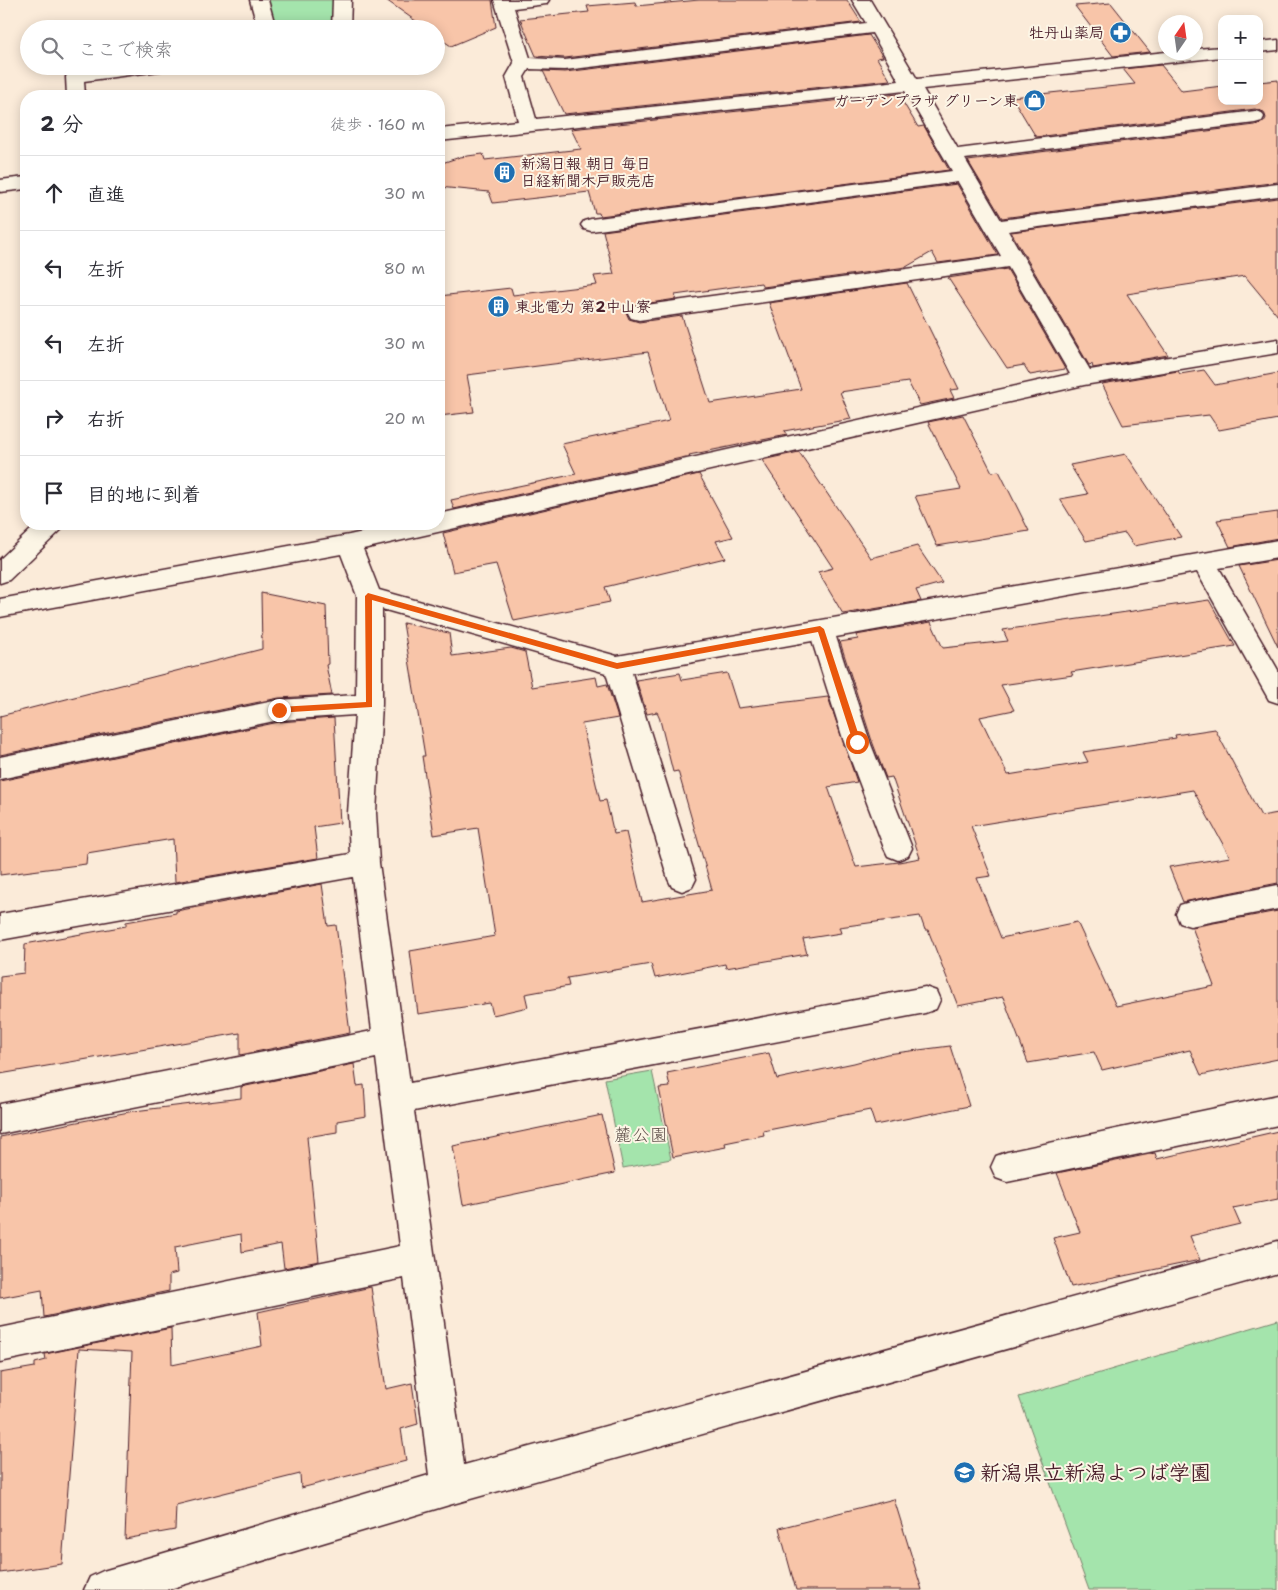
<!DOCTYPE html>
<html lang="ja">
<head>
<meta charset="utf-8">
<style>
	body { margin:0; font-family:"Shantell Sans","Klee One",sans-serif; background:#f7f7f7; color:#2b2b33 }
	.controls { position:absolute; right:15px; top:15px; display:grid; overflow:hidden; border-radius:10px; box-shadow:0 2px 12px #0003 }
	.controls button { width:45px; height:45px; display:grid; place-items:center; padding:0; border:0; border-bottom:1px solid #e1e1e2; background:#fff; color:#2b2b33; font:25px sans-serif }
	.compass { position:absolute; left:1158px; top:15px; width:45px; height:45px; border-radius:50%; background:#fff; box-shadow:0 2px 12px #0003; rotate:13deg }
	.stop { position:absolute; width:15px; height:15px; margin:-11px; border:4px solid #ea580c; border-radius:50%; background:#fff }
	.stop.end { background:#ea580c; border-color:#fff; box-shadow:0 1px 5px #0008 }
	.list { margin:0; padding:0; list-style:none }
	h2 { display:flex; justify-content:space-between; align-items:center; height:65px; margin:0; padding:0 20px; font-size:21px }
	h2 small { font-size:16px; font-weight:400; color:#7c7c81 }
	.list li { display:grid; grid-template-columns:32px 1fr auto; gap:15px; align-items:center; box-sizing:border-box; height:75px; padding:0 20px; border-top:1px solid #e1e1e2 }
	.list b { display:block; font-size:19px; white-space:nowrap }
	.list em { font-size:16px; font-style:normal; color:#7c7c81 }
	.icon { flex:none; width:28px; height:28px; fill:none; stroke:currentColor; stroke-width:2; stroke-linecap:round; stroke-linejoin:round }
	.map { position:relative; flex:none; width:1278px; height:1590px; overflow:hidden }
	.search { position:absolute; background:#fff; box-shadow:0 2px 12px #0003; left:20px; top:20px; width:425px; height:55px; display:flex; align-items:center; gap:12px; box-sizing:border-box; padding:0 18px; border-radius:28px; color:#7c7c81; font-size:19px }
	.panel { position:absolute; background:#fff; box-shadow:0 2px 12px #0003; left:20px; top:90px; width:425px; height:440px; border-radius:20px }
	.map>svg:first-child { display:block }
	.green { fill:#a4e4ac; stroke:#77826c }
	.building { fill:#f8c5a9; stroke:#4a1f2b }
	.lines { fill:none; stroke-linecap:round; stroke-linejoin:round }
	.minor-casing { stroke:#4a1f2b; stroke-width:3 }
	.minor { fill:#fcf5e5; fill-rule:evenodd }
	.route { fill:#ea580c }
	.labels { text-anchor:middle; stroke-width:4; stroke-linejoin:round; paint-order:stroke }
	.far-poi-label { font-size:15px; font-weight:bold; fill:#4a1f2b; stroke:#fcf5e5; text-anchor:end }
	.park-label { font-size:18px; fill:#60504b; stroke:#fcf5e5 }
	.near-poi-label { font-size:21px; font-weight:bold; fill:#4a1f2b; stroke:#fcf5e5; text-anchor:start }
</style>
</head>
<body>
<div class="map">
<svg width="1278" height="1590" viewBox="0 0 1278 1590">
	<rect width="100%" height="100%" fill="#fbebd9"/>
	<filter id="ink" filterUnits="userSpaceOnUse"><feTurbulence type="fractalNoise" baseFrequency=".02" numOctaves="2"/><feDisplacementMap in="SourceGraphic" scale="10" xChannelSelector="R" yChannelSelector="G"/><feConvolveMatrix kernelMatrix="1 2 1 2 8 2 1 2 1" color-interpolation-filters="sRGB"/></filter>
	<g filter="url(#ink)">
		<g class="green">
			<polygon points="265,0 334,0 333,29 272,29"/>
			<polygon points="652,1071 671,1159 623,1168 605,1079"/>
			<polygon points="1278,1320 1278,1590 1089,1590 1019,1397"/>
		</g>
		<g class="building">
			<polygon points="386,0 492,0 496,27 451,46 436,36 436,29 427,29"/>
			<polygon points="699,0 847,0 861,22 565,58 536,56 520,19 589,12 587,6 635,2 636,6"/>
			<polygon points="1111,3 1150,52 1113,56 1075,6"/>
			<polygon points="869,35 883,57 877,58 890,80 564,114 543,71 565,72"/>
			<polygon points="1161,65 1182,91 1222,86 1222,101 1259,101 1259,82 1278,80 1278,182 1002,218 968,161 1255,125 1264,122 1266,118 1264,112 1255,109 1036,137 1012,97 1135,84 1123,69"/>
			<polygon points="898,94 918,127 924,126 949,170 600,216 599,213 595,213 589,192 493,203 489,192 439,187 439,164 460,157 483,154 485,160 581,149 571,129"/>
			<polygon points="957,184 998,255 938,263 932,252 906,267 763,287 761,283 675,295 676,299 631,306 626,312 629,319 639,322 682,316 710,403 801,389 769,303 907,283 959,389 950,390 954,398 920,405 908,382 840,392 851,419 784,431 787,435 689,455 690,456 454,509 451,500 576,474 562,444 669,421 648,352 467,375 474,412 439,416 439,296 511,288 513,295 597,285 594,276 614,274 603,231"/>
			<polygon points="1278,198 1278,316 1245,276 1127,294 1168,355 1093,368 1092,364 1089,365 1011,232"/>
			<polygon points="1007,269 1065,369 1030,375 1024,365 1007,368 948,278"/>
			<polygon points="1204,370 1215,385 1278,373 1278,419 1219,430 1209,415 1123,425 1102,384 1178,371 1180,374"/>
			<polygon points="963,415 992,472 999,471 1029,531 937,546 915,496 961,489 928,422"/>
			<polygon points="799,452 871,558 917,546 942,583 916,590 921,601 843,614 818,572 833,568 762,460"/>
			<polygon points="1126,454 1181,537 1134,546 1125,533 1086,541 1060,499 1088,494 1070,465"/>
			<polygon points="699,474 733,537 716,541 725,558 605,587 610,602 514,621 496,564 453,572 443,533"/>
			<polygon points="1278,512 1278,538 1230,547 1217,520"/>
			<polygon points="1278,560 1278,647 1239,566"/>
			<polygon points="261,593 326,606 328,664 326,665 332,695 279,698 0,755 0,716 262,649"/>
			<polygon points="1209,600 1235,646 1071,672 1073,675 1001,685 1014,710 980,717 1008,775 1088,762 1083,752 1176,738 1175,735 1215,729 1261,816 1278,813 1278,883 1183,902 1169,867 1230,857 1193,790 971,826 991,876 977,878 1001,938 1077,922 1116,1006 1214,986 1192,927 1278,911 1278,1059 1201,1075 1190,1050 1102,1070 1094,1052 1028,1063 1003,997 958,1006 928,930 925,930 920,916 839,927 841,933 803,939 807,954 726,968 725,964 655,978 651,964 567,978 569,986 525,994 528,1007 493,1015 490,1003 418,1014 410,951 495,936 478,828 434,835 422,756 425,756 403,623 449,633 452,656 511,648 525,652 532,687 596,677 598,686 607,684 618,718 582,724 600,801 606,800 614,834 626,832 642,902 712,890 678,771 673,772 659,716 657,712 647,714 636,680 680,673 682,680 727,673 738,708 828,697 857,782 828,787 856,867 899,862 920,858 892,777 886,778 872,741 840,642 858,639 856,635 931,622 943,648 1008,641 1003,630"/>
			<polygon points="334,718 340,823 314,827 318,858 175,882 173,839 87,853 86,864 0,875 0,781 279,722"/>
			<polygon points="322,884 328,926 336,925 350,1033 240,1055 240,1033 0,1074 0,976 24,973 25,944 126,926 126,922 176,913 176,911"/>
			<polygon points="950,1046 969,1106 875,1125 870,1110 763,1131 764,1135 725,1143 726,1147 673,1157 659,1088 670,1087 667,1073 769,1053 777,1079 854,1063 887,1054"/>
			<polygon points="354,1064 357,1086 364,1085 366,1116 337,1121 337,1132 307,1137 319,1261 284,1268 281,1244 242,1252 241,1234 175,1247 177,1273 169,1275 169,1291 44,1317 42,1290 0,1298 0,1137 134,1111 241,1098 241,1087"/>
			<polygon points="602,1115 615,1173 463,1205 453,1146"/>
			<polygon points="1278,1131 1278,1199 1233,1208 1240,1224 1190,1236 1200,1260 1071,1287 1053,1238 1080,1232 1057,1173 1155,1153 1157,1159"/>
			<polygon points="371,1287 386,1389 412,1383 418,1424 401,1429 406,1461 301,1488 300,1474 176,1505 175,1530 125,1539 132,1352 79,1349 62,1564 0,1573 0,1373 35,1367 35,1363 46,1360 45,1354 171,1328 172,1365 262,1346 258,1312"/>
			<polygon points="894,1499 922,1590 796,1590 779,1528"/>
		</g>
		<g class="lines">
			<defs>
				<g id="minor">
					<polygon points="250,0 268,0 276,29 258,29"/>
					<polygon points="333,0 351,0 350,29 332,29"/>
					<path d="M494 0H549L546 4 514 8 530 58 565 60 866 23 852 0H870L917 79 1166 52H1196V49L1222 47V57L923 89 958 149 1255 111 1262 113 1264 117 1262 121 1255 123 965 159 1001 220 1278 184V196L1008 231 1090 370 1278 339V353L1084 385 363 549 379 590 617 656 1278 540V558L1219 568 1278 670V703L1269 700 1197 572 836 637 870 742 912 848 908 856 898 860 888 856 884 848 844 742 812 641 632 673 696 879 692 887 682 891 672 887 668 879 606 673 382 609V704L376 813 379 863 410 1083 925 987 936 991 940 1000 936 1009 925 1013 414 1111 464 1465 1278 1241V1273L449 1505 166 1590H84L90 1577 103 1571 429 1475 404 1278 0 1362V1328L400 1246 376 1058 0 1134V1104L372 1031 353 877 0 940V914L350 854 348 813 355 715 279 720 0 779V757L279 700 356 695 357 596 341 554 0 617V599L349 535 400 524H439V514L1070 374 1008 267 639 320 631 318 628 313 631 308 639 306 1001 256 958 182 591 231 584 229 581 225 584 221 591 219 952 171 905 91 439 141V129L518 121 506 77 514 63ZM872 33 899 81 536 119 524 77 529 69 565 70Z"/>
					<polygon points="1278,40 1278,50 1259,52 1259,42"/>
					<polygon points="115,66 168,66 165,70 159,71 84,81 85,96 67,96 66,77 68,73"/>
					<polygon points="26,177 26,189 0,192 0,180"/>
					<polygon points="37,524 64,524 61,530 9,580 0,583 0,559"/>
					<polygon points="1278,885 1278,909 1190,926 1180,923 1176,914 1180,905 1190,902"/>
					<polygon points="1278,1095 1278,1125 1007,1182 996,1178 991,1167 996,1156 1007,1152"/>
				</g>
			</defs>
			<use href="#minor" class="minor-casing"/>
			<use href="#minor" class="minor"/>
		</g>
	</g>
	<polygon class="route" points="368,593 617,663 820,626 824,629 861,742 857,746 853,742 818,632 617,669 372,600 372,707 276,713 276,708 279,707 366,702 365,596"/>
	<defs>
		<symbol id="pharmacy-disc" viewBox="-11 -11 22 22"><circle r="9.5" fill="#1f6fb2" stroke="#fcf5e5"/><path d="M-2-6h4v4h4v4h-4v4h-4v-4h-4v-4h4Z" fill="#fff"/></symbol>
		<symbol id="shop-disc" viewBox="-11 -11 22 22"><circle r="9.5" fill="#1f6fb2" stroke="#fcf5e5"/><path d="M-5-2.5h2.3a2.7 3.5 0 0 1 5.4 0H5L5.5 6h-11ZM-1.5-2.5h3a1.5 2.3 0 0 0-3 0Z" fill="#fff"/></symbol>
		<symbol id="building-disc" viewBox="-11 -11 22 22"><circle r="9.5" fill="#1f6fb2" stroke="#fcf5e5"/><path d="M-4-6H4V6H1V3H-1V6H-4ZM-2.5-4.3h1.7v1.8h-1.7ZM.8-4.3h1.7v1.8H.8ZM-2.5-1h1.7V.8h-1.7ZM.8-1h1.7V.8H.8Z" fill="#fff"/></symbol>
		<symbol id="school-disc" viewBox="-11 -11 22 22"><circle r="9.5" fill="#1f6fb2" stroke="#fcf5e5"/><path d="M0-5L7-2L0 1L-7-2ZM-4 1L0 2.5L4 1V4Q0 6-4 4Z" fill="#fff"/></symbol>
	</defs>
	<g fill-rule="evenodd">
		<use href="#pharmacy-disc" x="1108" y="20" width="25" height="25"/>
		<use href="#shop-disc" x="1022" y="88" width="25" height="25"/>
		<use href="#building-disc" x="492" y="160" width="25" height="25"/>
		<use href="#building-disc" x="486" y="294" width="25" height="25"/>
		<use href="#school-disc" x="952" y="1460" width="25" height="25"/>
	</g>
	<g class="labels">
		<g class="far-poi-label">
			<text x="1104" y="38">牡丹山薬局</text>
			<text x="1018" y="106">ガーデンプラザ グリーン東</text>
			<text x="521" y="169" text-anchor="start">新潟日報 朝日 毎日<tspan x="521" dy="17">日経新聞木戸販売店</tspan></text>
			<text x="515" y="312" text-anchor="start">東北電力 第2中山寮</text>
		</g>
		<g class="park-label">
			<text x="641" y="1141">麓公園</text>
		</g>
		<g class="near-poi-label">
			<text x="980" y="1480">新潟県立新潟よつば学園</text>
		</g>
	</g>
</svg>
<div class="controls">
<button>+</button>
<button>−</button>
</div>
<svg class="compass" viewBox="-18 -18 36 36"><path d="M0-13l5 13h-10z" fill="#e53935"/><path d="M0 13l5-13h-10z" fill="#7c7c81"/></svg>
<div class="stop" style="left:857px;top:742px"></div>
<div class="stop end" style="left:279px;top:710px"></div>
<div class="search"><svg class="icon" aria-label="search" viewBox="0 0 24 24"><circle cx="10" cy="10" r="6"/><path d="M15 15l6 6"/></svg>ここで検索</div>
<section class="panel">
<h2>2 分<small>徒歩 · 160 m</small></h2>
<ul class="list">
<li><svg class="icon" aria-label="ahead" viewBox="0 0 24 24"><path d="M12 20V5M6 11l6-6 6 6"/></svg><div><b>直進</b></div><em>30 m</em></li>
<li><svg class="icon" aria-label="left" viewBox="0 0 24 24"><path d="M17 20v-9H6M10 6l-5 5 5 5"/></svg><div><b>左折</b></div><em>80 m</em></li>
<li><svg class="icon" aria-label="left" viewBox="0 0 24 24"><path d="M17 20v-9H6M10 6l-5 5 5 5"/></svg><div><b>左折</b></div><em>30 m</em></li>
<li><svg class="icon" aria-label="right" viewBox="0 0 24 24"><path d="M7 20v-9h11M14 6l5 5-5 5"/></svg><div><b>右折</b></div><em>20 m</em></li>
<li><svg class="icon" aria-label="arrive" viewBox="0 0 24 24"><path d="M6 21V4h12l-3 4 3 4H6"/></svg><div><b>目的地に到着</b></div></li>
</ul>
</section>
</div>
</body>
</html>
